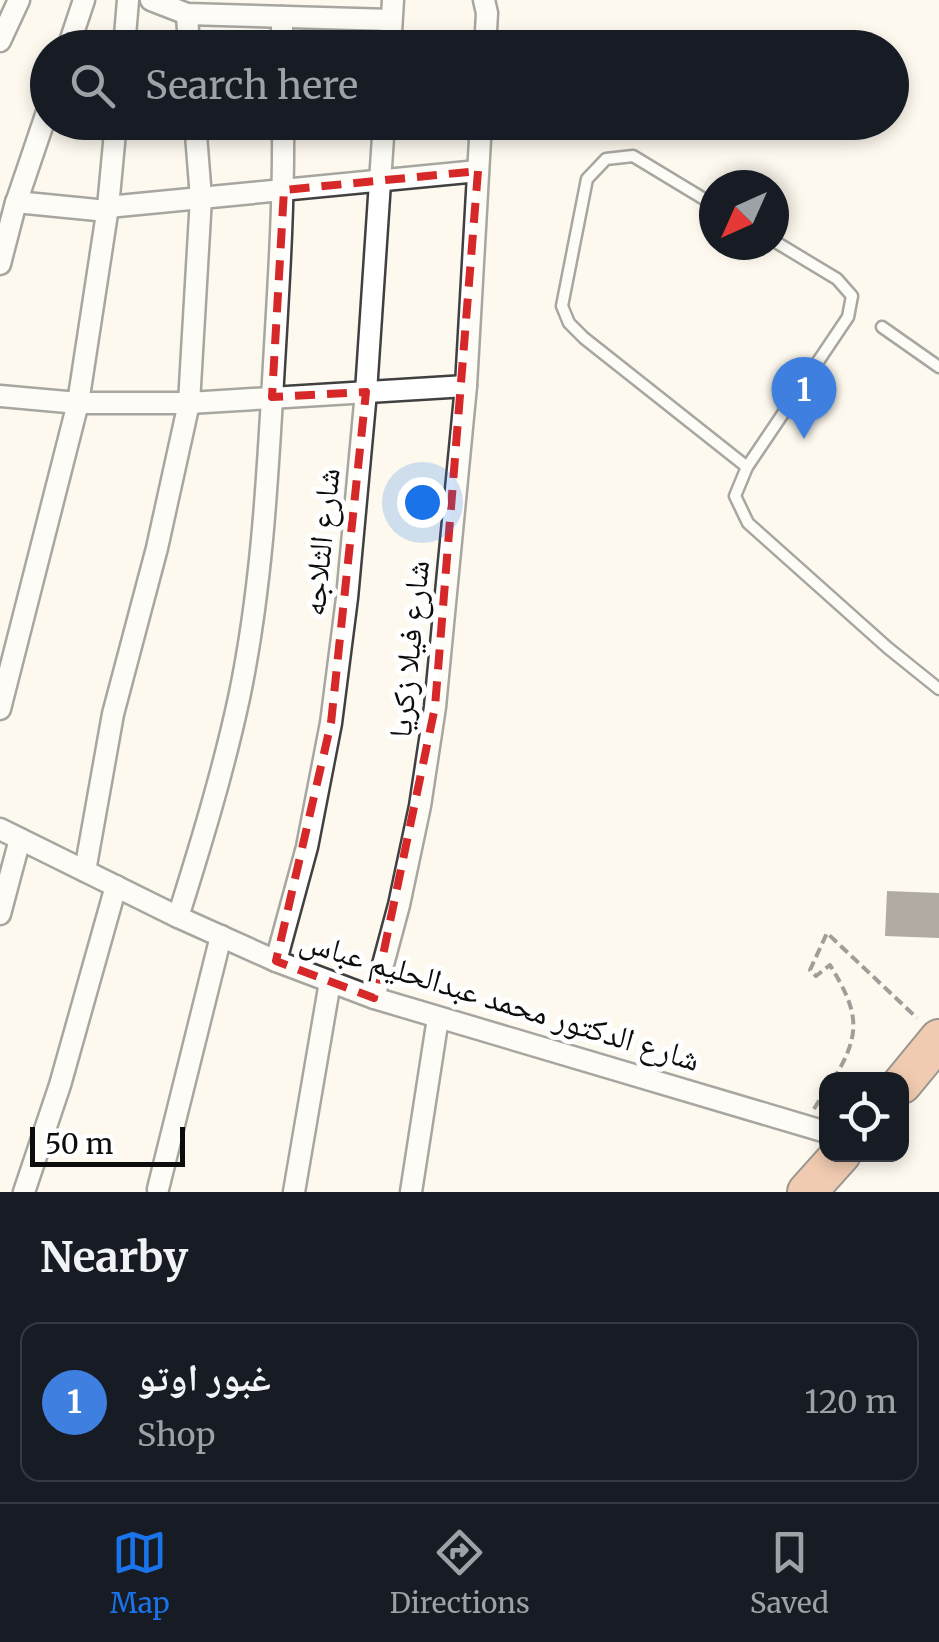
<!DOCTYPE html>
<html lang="en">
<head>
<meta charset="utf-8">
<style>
	body { margin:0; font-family:Merriweather,"Noto Naskh Arabic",serif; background:#20242c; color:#f1f3f6 }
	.controls { position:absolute; right:30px; bottom:30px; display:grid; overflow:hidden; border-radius:20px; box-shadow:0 5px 15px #0003 }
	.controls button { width:90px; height:90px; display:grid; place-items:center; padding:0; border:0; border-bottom:2px solid #363941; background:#171b24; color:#f1f3f6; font:50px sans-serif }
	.compass { position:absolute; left:699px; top:170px; width:90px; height:90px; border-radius:50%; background:#171b24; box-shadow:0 5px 15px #0003; rotate:225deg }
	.scale { position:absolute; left:30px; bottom:25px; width:155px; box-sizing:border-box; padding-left:10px; border:5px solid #0d0d0d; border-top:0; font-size:28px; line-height:35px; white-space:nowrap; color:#0d0d0d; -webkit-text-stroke:8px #fff; paint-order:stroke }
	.you { position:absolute; left:422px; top:502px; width:35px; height:35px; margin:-25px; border:8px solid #fff; border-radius:50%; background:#1a73e8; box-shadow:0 0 0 15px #1a73e833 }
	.badge { display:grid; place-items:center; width:65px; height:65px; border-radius:50%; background:#1a73e8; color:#fff; font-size:32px; font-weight:700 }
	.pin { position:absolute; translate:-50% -82px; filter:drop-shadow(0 2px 5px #0008) }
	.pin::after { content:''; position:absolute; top:52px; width:35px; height:30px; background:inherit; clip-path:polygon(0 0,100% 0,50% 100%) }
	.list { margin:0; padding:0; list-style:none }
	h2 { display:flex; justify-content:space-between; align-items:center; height:130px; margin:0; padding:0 40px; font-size:42px }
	h2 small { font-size:32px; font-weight:400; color:#9ea1a6 }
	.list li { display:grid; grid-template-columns:65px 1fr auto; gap:30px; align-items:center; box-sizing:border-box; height:160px; margin:0 20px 20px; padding:0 20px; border:2px solid #363941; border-radius:20px }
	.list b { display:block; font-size:38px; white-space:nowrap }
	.list p { margin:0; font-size:32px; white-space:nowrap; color:#9ea1a6 }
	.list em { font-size:32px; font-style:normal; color:#9ea1a6 }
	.icon { flex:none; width:55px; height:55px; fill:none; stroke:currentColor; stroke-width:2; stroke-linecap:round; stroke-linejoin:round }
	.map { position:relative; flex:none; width:939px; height:1192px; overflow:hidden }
	.search { position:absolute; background:#171b24; box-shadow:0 5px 15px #0003; left:30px; right:30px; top:30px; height:110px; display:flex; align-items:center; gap:25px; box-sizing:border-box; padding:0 35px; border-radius:55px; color:#9ea1a6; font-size:38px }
	.sheet { height:310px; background:#171b24 }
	nav { display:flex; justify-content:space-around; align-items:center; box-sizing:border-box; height:140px; border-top:2px solid #363941; background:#171b24; font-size:28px; color:#9ea1a6 }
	nav a { display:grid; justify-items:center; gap:5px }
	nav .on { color:#1a73e8 }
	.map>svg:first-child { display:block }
	.building { fill:#544d4a }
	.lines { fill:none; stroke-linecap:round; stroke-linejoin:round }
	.service-casing { stroke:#404040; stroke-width:15 }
	.minor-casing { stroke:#404040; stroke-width:25 }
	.motorway-casing { stroke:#1e1e1e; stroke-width:42 }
	.path { stroke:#2f2f2f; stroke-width:4; stroke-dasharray:10 5; stroke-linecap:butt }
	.service { stroke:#fff; stroke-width:10 }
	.minor { stroke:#fff; stroke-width:20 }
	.motorway { stroke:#e39266; stroke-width:38 }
	.marked { fill:none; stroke:#d62828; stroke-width:8; stroke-dasharray:20 12; stroke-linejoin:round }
	.labels { text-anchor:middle; stroke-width:10; stroke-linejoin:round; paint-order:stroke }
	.street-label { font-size:32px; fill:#0d0d0d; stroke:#fff }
</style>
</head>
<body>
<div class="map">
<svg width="939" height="1192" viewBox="0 0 939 1192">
	<rect width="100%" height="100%" fill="#fdf9ee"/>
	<polygon class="building" points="887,891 939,893 939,938 885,936"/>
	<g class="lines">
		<defs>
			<g id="service">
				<polyline points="714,205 633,156 606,159 587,179 562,306 569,323 584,338 747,467"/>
				<polyline points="774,241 837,279 852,296 848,317 747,467 735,496 748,523 888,648 939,689"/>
				<polyline points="882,327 939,367"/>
			</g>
			<g id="minor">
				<polyline points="151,0 187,14 391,20"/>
				<polyline points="484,0 487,13 485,48"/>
				<polyline points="187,14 189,48"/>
				<polyline points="282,17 282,48"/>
				<polyline points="0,41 19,0"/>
				<polyline points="68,48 84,0"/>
				<polyline points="124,48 128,0"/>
				<polyline points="390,48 393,0"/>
				<polyline points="16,202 107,211"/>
				<polyline points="108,207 478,171"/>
				<polyline points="0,264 15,206 48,109"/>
				<polyline points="0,396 78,403 189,403 466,386"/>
				<polyline points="0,709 78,403 108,207 116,122"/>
				<polyline points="0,829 178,917 276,961 374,998 826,1132"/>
				<polyline points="85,871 113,714 157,548 189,403 201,198 195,122"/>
				<polyline points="0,914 20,839"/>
				<path d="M178 917C201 844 223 772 239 698 261 593 267 487 273 381 278 294 284 209 283 122"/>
				<polyline points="276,961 307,847 331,723 347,598 366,392 384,122"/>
				<polyline points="374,998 399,905 420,806 435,707 466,386 481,122"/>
				<polyline points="158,1189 221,936"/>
				<polyline points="24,1192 60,1085 116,886"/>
				<polyline points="294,1192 330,982"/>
				<polyline points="411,1192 438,1018"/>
			</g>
			<g id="motorway">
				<polyline points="902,1084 939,1039"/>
				<polyline points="807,1192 841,1154"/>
			</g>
		</defs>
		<use href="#service" class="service-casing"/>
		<use href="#minor" class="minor-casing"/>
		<use href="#motorway" class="motorway-casing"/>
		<g class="path">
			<path d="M833 1080C863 1032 858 1011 830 965L816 976 810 970 827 933 917 1018"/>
			<polyline points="814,1109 826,1089"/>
		</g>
		<use href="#service" class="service"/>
		<use href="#minor" class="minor"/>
		<use href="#motorway" class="motorway"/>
	</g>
	<path d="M0 0H939V1192H0ZM478 171 435 707 374 998 276 961 331 723 366 392 272 397 284 190Z" fill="#fdf9ee" fill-opacity=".55" fill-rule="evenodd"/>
	<path class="marked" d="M478 171 435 707 374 998 276 961 331 723 366 392 272 397 284 190Z"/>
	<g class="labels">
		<g class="street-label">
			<text transform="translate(321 542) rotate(-84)" y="11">شارع الثلاجه</text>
			<text transform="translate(409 649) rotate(-84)" y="11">شارع فيلا زكريا</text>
			<text transform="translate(500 1000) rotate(17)" y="11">شارع الدكتور محمد عبدالحليم عباس</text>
		</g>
	</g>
</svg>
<div class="controls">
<button><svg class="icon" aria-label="locate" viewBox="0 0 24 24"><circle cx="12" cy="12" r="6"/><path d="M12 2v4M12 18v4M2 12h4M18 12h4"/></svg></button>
</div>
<svg class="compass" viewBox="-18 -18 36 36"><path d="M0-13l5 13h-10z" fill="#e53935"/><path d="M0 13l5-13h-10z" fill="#9ea1a6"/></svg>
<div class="scale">50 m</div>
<div class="you"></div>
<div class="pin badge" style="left:804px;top:439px;background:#3f7fe0">1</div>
<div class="search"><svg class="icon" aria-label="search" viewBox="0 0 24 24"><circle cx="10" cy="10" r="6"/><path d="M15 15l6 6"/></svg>Search here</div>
</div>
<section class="sheet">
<h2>Nearby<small></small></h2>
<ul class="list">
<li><span class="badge" style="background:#3f7fe0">1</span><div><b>غبور اوتو</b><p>Shop</p></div><em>120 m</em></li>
</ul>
</section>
<nav>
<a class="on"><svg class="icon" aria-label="map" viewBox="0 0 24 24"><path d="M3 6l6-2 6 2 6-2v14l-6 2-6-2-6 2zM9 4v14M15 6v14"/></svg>Map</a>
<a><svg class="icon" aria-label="directions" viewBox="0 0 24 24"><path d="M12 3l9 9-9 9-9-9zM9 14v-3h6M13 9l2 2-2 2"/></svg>Directions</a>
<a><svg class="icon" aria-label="saved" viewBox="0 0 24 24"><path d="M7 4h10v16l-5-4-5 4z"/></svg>Saved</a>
</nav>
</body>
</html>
